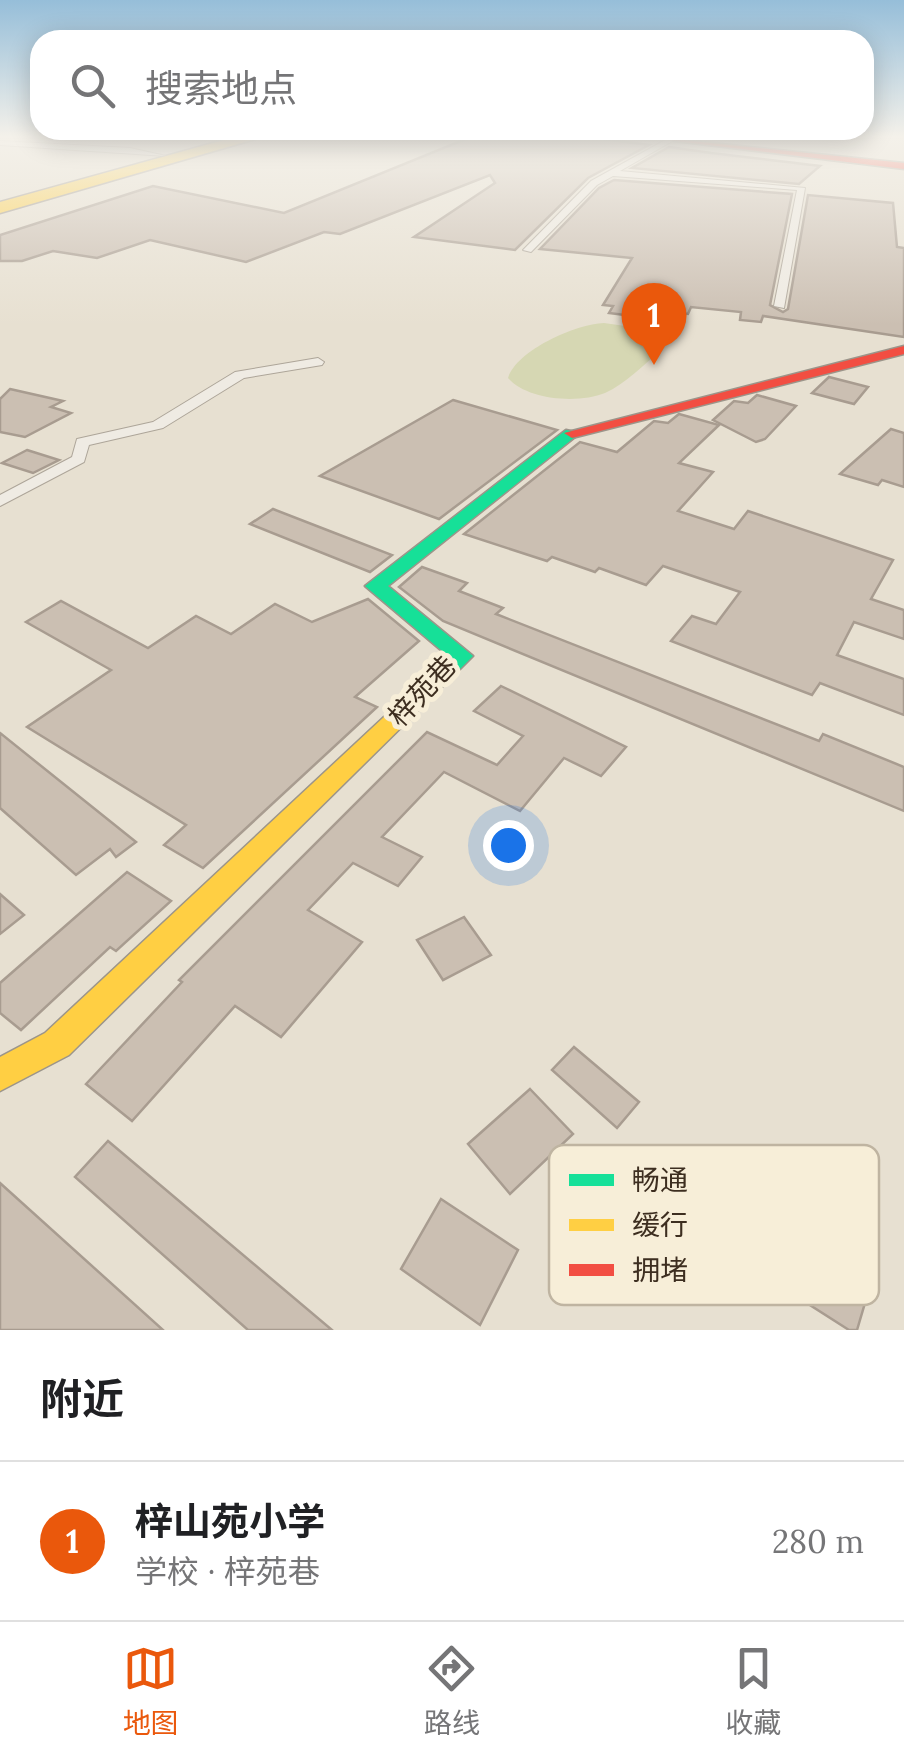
<!DOCTYPE html>
<html lang="zh">
<head>
<meta charset="utf-8">
<style>
	body { margin:0; font-family:Lora,"Noto Sans SC",serif; background:#f2f2f2; color:#202124 }
	.you { position:absolute; left:508px; top:845px; width:35px; height:35px; margin:-25px; border:8px solid #fff; border-radius:50%; background:#1a73e8; box-shadow:0 0 0 15px #1a73e833 }
	.badge { display:grid; place-items:center; width:65px; height:65px; border-radius:50%; background:#ea580c; color:#fff; font-size:32px; font-weight:700 }
	.pin { position:absolute; translate:-50% -82px; filter:drop-shadow(0 2px 5px #0008) }
	.pin::after { content:''; position:absolute; top:52px; width:35px; height:30px; background:inherit; clip-path:polygon(0 0,100% 0,50% 100%) }
	.list { margin:0; padding:0; list-style:none }
	h2 { display:flex; justify-content:space-between; align-items:center; height:130px; margin:0; padding:0 40px; font-size:42px }
	h2 small { font-size:32px; font-weight:400; color:#757577 }
	.list li { display:grid; grid-template-columns:65px 1fr auto; gap:30px; align-items:center; box-sizing:border-box; height:160px; padding:0 40px; border-top:2px solid #e0e0e0 }
	.list b { display:block; font-size:38px; white-space:nowrap }
	.list p { margin:0; font-size:32px; white-space:nowrap; color:#757577 }
	.list em { font-size:32px; font-style:normal; color:#757577 }
	.icon { flex:none; width:55px; height:55px; fill:none; stroke:currentColor; stroke-width:2; stroke-linecap:round; stroke-linejoin:round }
	.map { position:relative; flex:none; width:904px; height:1330px; overflow:hidden }
	.search { position:absolute; background:#fff; box-shadow:0 5px 25px #0003; left:30px; right:30px; top:30px; height:110px; display:flex; align-items:center; gap:25px; box-sizing:border-box; padding:0 35px; border-radius:30px; color:#757577; font-size:38px }
	.sheet { height:290px; background:#fff }
	nav { display:flex; justify-content:space-around; align-items:center; box-sizing:border-box; height:140px; border-top:2px solid #e0e0e0; background:#fff; font-size:28px; color:#757577 }
	nav a { display:grid; justify-items:center; gap:5px }
	nav .on { color:#ea580c }
	.map>svg:first-child { display:block }
	.green { fill:#d6d7b3 }
	.building { fill:#cbbfb2; stroke:#a89c90; stroke-width:2.5 }
	.lines { fill:none; stroke-linecap:round; stroke-linejoin:round }
	.street-casing { stroke:#ada599; stroke-width:2 }
	.fast-casing { stroke:#9c958a; stroke-width:3 }
	.slow-casing { stroke:#9c958a; stroke-width:3 }
	.jam-casing { stroke:#9c958a; stroke-width:3 }
	.street { fill:#efebe3; fill-rule:evenodd }
	.fast { fill:#16e098; fill-rule:evenodd }
	.slow { fill:#ffcf43; fill-rule:evenodd }
	.jam { fill:#f24e42; fill-rule:evenodd }
	.labels { text-anchor:middle; stroke-width:10; stroke-linejoin:round; paint-order:stroke }
	.street-label { font-size:28px; fill:#3d2e20; stroke:#f7eed8 }
	.key { fill:#f7eed8; stroke:#bfb4a1; stroke-width:2.5 }
	.key-label { font-size:28px; fill:#3d2e20 }
</style>
</head>
<body>
<div class="map">
<svg width="904" height="1330" viewBox="0 0 904 1330">
	<rect width="100%" height="100%" fill="#e7e0d1"/>
	<path class="green" d="M604 323 639 328 661 339 662 350C644 364 625 384 605 393 578 404 527 400 508 378 517 350 576 324 604 323Z"/>
	<g class="building">
		<polygon points="468,138 596,138 649,145 588,178 515,250 414,237 495,183 490,175 340,234 324,232 246,262 150,240 97,258 53,251 22,261 0,261 0,235 153,186 284,213"/>
		<polygon points="669,147 711,153 820,166 799,184 632,168"/>
		<polygon points="614,180 792,194 770,305 783,312 788,309 808,195 893,203 897,247 904,248 904,337 763,316 761,322 740,320 741,312 691,307 688,314 660,310 656,319 609,313 613,306 603,305 632,258 540,249 599,188"/>
		<polygon points="829,377 868,387 854,404 812,393"/>
		<polygon points="10,389 63,401 51,407 71,413 25,437 0,432 0,399"/>
		<polygon points="757,395 796,406 765,439 756,442 713,420 734,401 748,403"/>
		<polygon points="453,400 557,430 439,519 320,476"/>
		<polygon points="679,414 719,425 679,463 713,472 678,511 734,529 748,511 893,560 871,599 904,610 904,639 854,622 837,655 904,679 904,715 820,683 812,695 671,641 692,616 716,624 740,592 663,566 646,585 599,568 595,572 552,557 547,561 464,534 580,442 617,452 654,421 668,423"/>
		<polygon points="891,429 904,433 904,487 882,480 878,485 840,474"/>
		<polygon points="27,450 59,460 33,473 2,463"/>
		<polygon points="273,509 327,530 392,555 370,572 250,524"/>
		<polygon points="422,567 467,583 459,591 503,608 496,614 819,741 823,734 904,767 904,811 443,621 399,587"/>
		<polygon points="368,599 419,641 355,697 377,707 203,868 164,845 186,825 27,727 111,670 26,622 61,601 148,648 196,616 231,634 275,604 312,622"/>
		<polygon points="501,686 626,747 601,776 564,758 520,811 444,772 382,837 422,857 398,886 353,863 308,910 362,942 281,1037 235,1006 132,1121 86,1084 182,982 179,980 427,732 497,765 523,736 474,711"/>
		<polygon points="0,733 136,842 116,857 110,849 76,875 0,808"/>
		<polygon points="127,872 171,901 116,951 110,947 21,1030 0,1013 0,983"/>
		<polygon points="0,894 24,915 0,934"/>
		<polygon points="464,917 491,955 443,980 417,940"/>
		<polygon points="574,1047 639,1102 617,1128 552,1070"/>
		<polygon points="530,1089 573,1134 510,1194 468,1144"/>
		<polygon points="108,1141 332,1330 248,1330 75,1177"/>
		<polygon points="0,1183 163,1330 0,1330"/>
		<polygon points="441,1199 518,1250 480,1325 401,1269"/>
		<polygon points="769,1224 870,1286 857,1330 849,1330 752,1268"/>
	</g>
	<g class="lines">
		<defs>
			<g id="street">
				<polygon points="669,138 676,139 620,171 805,188 784,308 774,306 797,190 613,176 597,185 531,252 523,250 591,181"/>
				<polygon points="0,141 130,148 166,156 0,145"/>
				<polygon points="318,358 324,362 322,365 244,378 163,428 89,445 84,462 0,506 0,495 72,457 77,439 153,422 235,372"/>
			</g>
			<polygon id="fast" points="566,430 580,433 388,586 473,656 431,698 415,698 411,693 415,688 448,656 365,586"/>
			<g id="slow">
				<polygon points="231,138 259,138 0,213 0,202"/>
				<polygon points="423,685 435,693 431,698 69,1055 0,1091 0,1057 45,1033 415,688"/>
			</g>
			<g id="jam">
				<polygon points="663,138 904,163 904,169 667,140"/>
				<polygon points="904,346 904,354 572,438 564,433"/>
			</g>
		</defs>
		<use href="#street" class="street-casing"/>
		<use href="#fast" class="fast-casing"/>
		<use href="#slow" class="slow-casing"/>
		<use href="#jam" class="jam-casing"/>
		<use href="#street" class="street"/>
		<use href="#fast" class="fast"/>
		<use href="#slow" class="slow"/>
		<use href="#jam" class="jam"/>
	</g>
	<linearGradient id="sky" x2="0" y2="1"><stop stop-color="#96bed9"/><stop offset="0.42" stop-color="#f4f1ea"/><stop offset="1" stop-color="#f4f1ea" stop-opacity="0"/></linearGradient>
	<rect width="904" height="325" fill="url(#sky)"/>
	<g class="labels">
		<g class="street-label">
			<text transform="translate(422 691) rotate(-47)" y="10">梓苑巷</text>
		</g>
	</g>
	<rect x="549" y="1145" width="330" height="160" rx="15" class="key"/>
	<rect x="569" y="1174" width="45" height="12" fill="#16e098"/>
	<rect x="569" y="1219" width="45" height="12" fill="#ffcf43"/>
	<rect x="569" y="1264" width="45" height="12" fill="#f24e42"/>
	<g class="key-label">
		<text x="632" y="1190">畅通</text>
		<text x="632" y="1235">缓行</text>
		<text x="632" y="1280">拥堵</text>
	</g>
</svg>
<div class="you"></div>
<div class="pin badge" style="left:654px;top:365px">1</div>
<div class="search"><svg class="icon" aria-label="search" viewBox="0 0 24 24"><circle cx="10" cy="10" r="6"/><path d="M15 15l6 6"/></svg>搜索地点</div>
</div>
<section class="sheet">
<h2>附近<small></small></h2>
<ul class="list">
<li><span class="badge">1</span><div><b>梓山苑小学</b><p>学校 · 梓苑巷</p></div><em>280 m</em></li>
</ul>
</section>
<nav>
<a class="on"><svg class="icon" aria-label="map" viewBox="0 0 24 24"><path d="M3 6l6-2 6 2 6-2v14l-6 2-6-2-6 2zM9 4v14M15 6v14"/></svg>地图</a>
<a><svg class="icon" aria-label="directions" viewBox="0 0 24 24"><path d="M12 3l9 9-9 9-9-9zM9 14v-3h6M13 9l2 2-2 2"/></svg>路线</a>
<a><svg class="icon" aria-label="saved" viewBox="0 0 24 24"><path d="M7 4h10v16l-5-4-5 4z"/></svg>收藏</a>
</nav>
</body>
</html>
